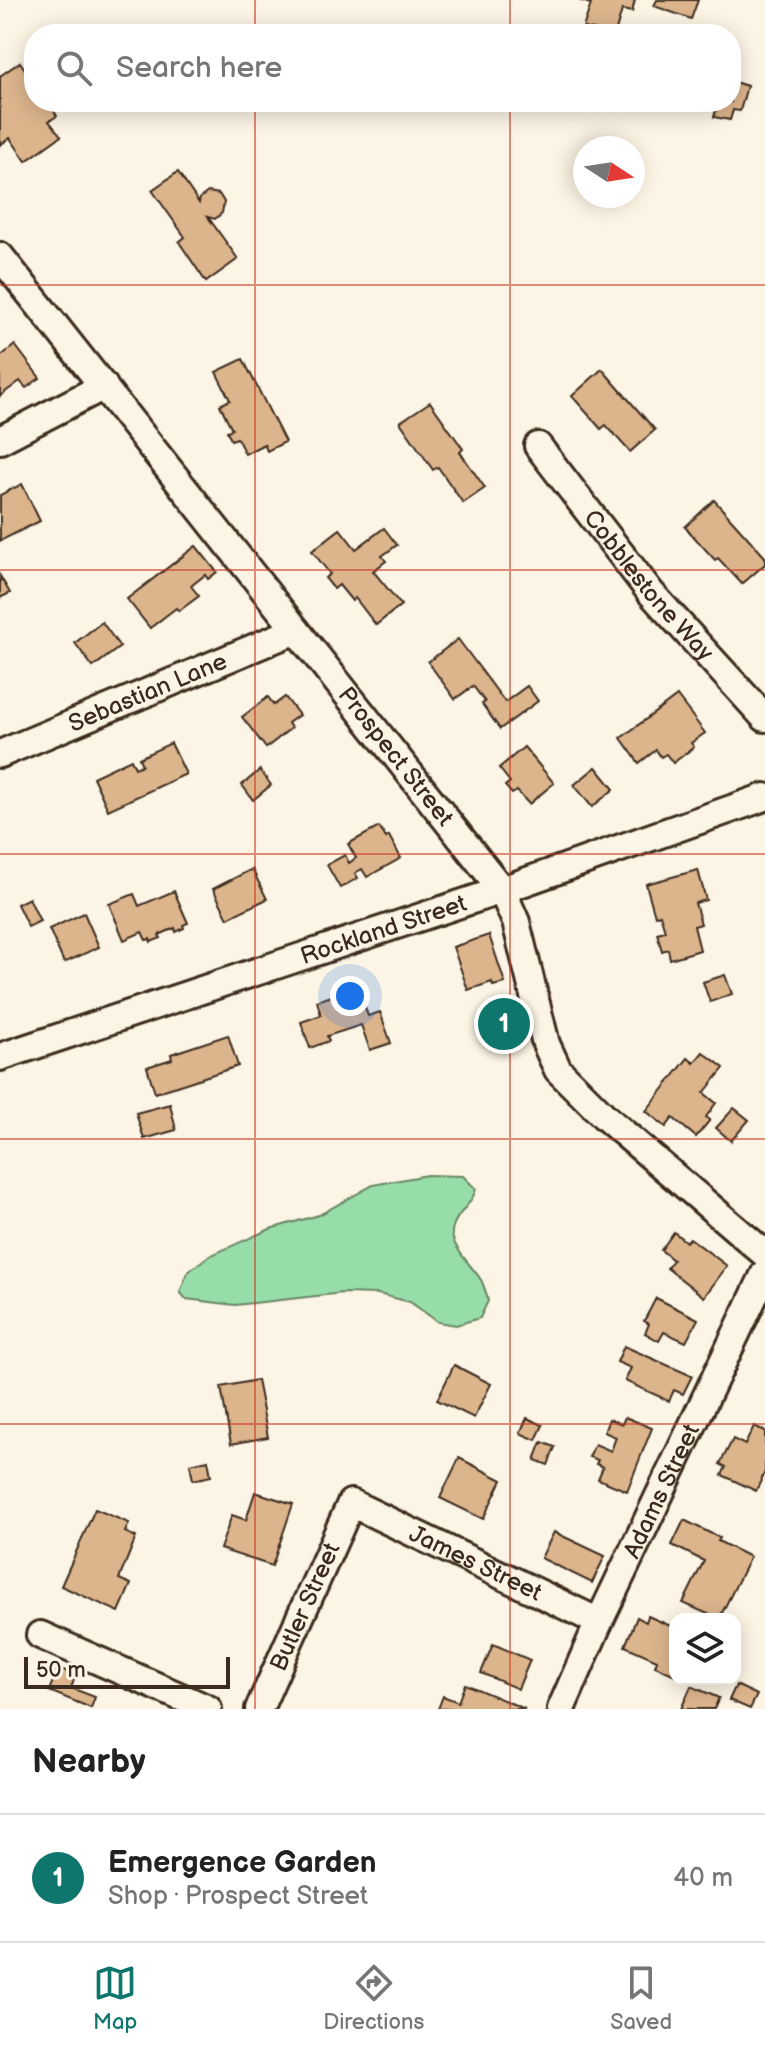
<!DOCTYPE html>
<html lang="en">
<head>
<meta charset="utf-8">
<style>
	body { margin:0; font-family:"Balsamiq Sans",sans-serif; background:#f2f2f2; color:#222 }
	.controls { position:absolute; right:24px; bottom:24px; display:grid; overflow:hidden; border-radius:16px; box-shadow:0 4px 20px #0003 }
	.controls button { width:72px; height:72px; display:grid; place-items:center; padding:0; border:0; border-bottom:2px solid #e0e0e0; background:#fff; color:#222; font:40px sans-serif }
	.compass { position:absolute; left:573px; top:136px; width:72px; height:72px; border-radius:50%; background:#fff; box-shadow:0 4px 20px #0003; rotate:102deg }
	.scale { position:absolute; left:24px; bottom:20px; width:206px; box-sizing:border-box; padding-left:8px; border:4px solid #3b2a1e; border-top:0; font-size:22px; line-height:28px; white-space:nowrap; color:#3b2a1e; -webkit-text-stroke:6px #fcf5e5; paint-order:stroke }
	.you { position:absolute; left:350px; top:996px; width:28px; height:28px; margin:-20px; border:6px solid #fff; border-radius:50%; background:#1a73e8; box-shadow:0 0 0 12px #1a73e833 }
	.badge { display:grid; place-items:center; width:52px; height:52px; border-radius:50%; background:#0f766e; color:#fff; font-size:26px; font-weight:700 }
	.pin { position:absolute; translate:-50% -50%; border:4px solid #fff; box-shadow:0 2px 8px #0006 }
	.list { margin:0; padding:0; list-style:none }
	h2 { display:flex; justify-content:space-between; align-items:center; height:104px; margin:0; padding:0 32px; font-size:34px }
	h2 small { font-size:26px; font-weight:400; color:#767676 }
	.list li { display:grid; grid-template-columns:52px 1fr auto; gap:24px; align-items:center; box-sizing:border-box; height:128px; padding:0 32px; border-top:2px solid #e0e0e0 }
	.list b { display:block; font-size:30px; white-space:nowrap }
	.list p { margin:0; font-size:26px; white-space:nowrap; color:#767676 }
	.list em { font-size:26px; font-style:normal; color:#767676 }
	.icon { flex:none; width:44px; height:44px; fill:none; stroke:currentColor; stroke-width:2; stroke-linecap:round; stroke-linejoin:round }
	.map { position:relative; flex:none; width:765px; height:1709px; overflow:hidden }
	.search { position:absolute; background:#fff; box-shadow:0 4px 20px #0003; left:24px; right:24px; top:24px; height:88px; display:flex; align-items:center; gap:20px; box-sizing:border-box; padding:0 28px; border-radius:32px; color:#767676; font-size:30px }
	.sheet { height:232px; background:#fff }
	nav { display:flex; justify-content:space-around; align-items:center; box-sizing:border-box; height:112px; border-top:2px solid #e0e0e0; background:#fff; font-size:22px; color:#767676 }
	nav a { display:grid; justify-items:center; gap:4px }
	nav .on { color:#0f766e }
	.map>svg:first-child { display:block }
	.green { fill:#97ddaa; stroke:#698464; stroke-width:2 }
	.building { fill:#ddb58d; stroke:#3b2a1e; stroke-width:2 }
	.lines { fill:none; stroke-linecap:round; stroke-linejoin:round }
	.minor-casing { stroke:#3b2a1e; stroke-width:32 }
	.minor { stroke:#fcf5e5; stroke-width:26 }
	.grid { fill:none; stroke:#c8321e; stroke-width:2; stroke-opacity:0.55 }
	.labels { text-anchor:middle; stroke-width:7; stroke-linejoin:round; paint-order:stroke }
	.street-label { font-size:24px; fill:#3b2a1e; stroke:#fcf5e5 }
</style>
</head>
<body>
<div class="map">
<svg width="765" height="1709" viewBox="0 0 765 1709">
	<rect width="100%" height="100%" fill="#fcf5e5"/>
	<filter id="ink" filterUnits="userSpaceOnUse"><feTurbulence type="fractalNoise" baseFrequency=".0125" numOctaves="2"/><feDisplacementMap in="SourceGraphic" scale="16" xChannelSelector="R" yChannelSelector="G"/><feConvolveMatrix kernelMatrix="1 2 1 2 8 2 1 2 1" color-interpolation-filters="sRGB"/></filter>
	<g filter="url(#ink)">
		<path class="green" d="M427 1175 463 1176 476 1189C472 1205 457 1212 453 1227 447 1243 471 1265 479 1277 484 1283 486 1293 488 1301L480 1318 456 1325 438 1322 410 1302 378 1294 343 1293 235 1305 186 1299 180 1292 188 1272 207 1257 270 1229 319 1215 373 1185Z"/>
		<g class="building">
			<polygon points="578,0 635,0 632,12 622,10 615,34 583,28 591,4"/>
			<polygon points="657,0 698,0 691,19 654,6"/>
			<polygon points="20,62 34,82 34,102 66,102 54,111 57,116 49,121 61,136 26,161 10,138 0,145 0,76"/>
			<polygon points="731,81 747,86 740,111 733,110 730,120 714,117 718,102 731,102"/>
			<polygon points="178,172 199,203 200,198 208,192 219,194 224,202 222,213 215,219 208,217 238,259 206,282 179,242 185,237 152,190"/>
			<polygon points="15,345 40,378 26,388 20,381 0,396 0,357"/>
			<polygon points="243,359 285,442 267,451 264,444 245,454 237,438 231,440 227,431 232,429 220,405 230,400 216,372"/>
			<polygon points="602,369 655,430 630,452 606,425 601,429 572,396"/>
			<polygon points="430,402 463,449 460,452 485,488 463,503 438,467 433,470 400,422"/>
			<polygon points="22,484 40,521 0,541 0,495"/>
			<polygon points="714,500 765,557 765,564 742,584 718,558 715,560 685,527"/>
			<polygon points="384,528 397,545 382,556 386,561 373,571 401,605 376,625 355,598 352,601 339,585 334,589 325,578 330,574 312,551 340,529 356,549"/>
			<polygon points="196,546 217,572 208,579 205,575 191,586 199,596 179,611 176,608 150,628 127,599"/>
			<polygon points="0,576 10,593 0,598"/>
			<polygon points="102,622 120,647 93,667 75,643"/>
			<polygon points="458,639 505,702 527,686 538,701 500,729 482,704 485,702 473,686 455,699 428,662"/>
			<polygon points="677,696 705,733 691,743 694,747 673,763 666,754 661,757 656,750 639,763 621,738"/>
			<polygon points="268,697 274,705 285,697 299,715 288,723 291,728 266,748 242,717"/>
			<polygon points="171,743 186,774 108,810 93,777 131,759 135,768 142,765 139,758"/>
			<polygon points="524,747 554,783 529,804 517,791 512,794 505,786 510,782 499,768"/>
			<polygon points="596,767 614,789 592,807 574,785"/>
			<polygon points="260,770 271,785 253,800 242,785"/>
			<polygon points="379,827 386,838 389,836 401,858 367,877 362,869 355,873 358,878 340,888 327,865 345,855 349,863 356,858 348,844"/>
			<polygon points="252,869 267,899 228,918 213,889"/>
			<polygon points="698,870 706,900 695,903 701,924 694,926 700,950 670,959 668,949 662,951 657,933 665,931 660,914 655,916 646,884"/>
			<polygon points="174,891 188,923 183,925 184,928 176,932 175,928 159,935 161,938 151,942 150,939 146,940 142,932 124,940 109,904 134,894 139,906"/>
			<polygon points="29,898 40,921 28,927 17,904"/>
			<polygon points="84,913 99,947 64,963 49,929"/>
			<polygon points="489,935 505,983 493,986 492,982 468,990 453,947"/>
			<polygon points="725,975 732,994 710,1002 703,982"/>
			<polygon points="358,987 368,1016 380,1012 391,1043 370,1050 361,1025 327,1036 329,1041 310,1048 301,1022 321,1015 317,1001"/>
			<polygon points="228,1035 238,1066 155,1093 147,1067 172,1059 171,1054"/>
			<polygon points="703,1052 724,1068 704,1093 716,1103 706,1117 710,1120 696,1137 673,1118 666,1127 646,1111 688,1058 694,1063"/>
			<polygon points="170,1104 176,1130 144,1139 136,1113"/>
			<polygon points="734,1108 749,1120 731,1141 716,1128"/>
			<polygon points="674,1232 686,1242 690,1238 727,1266 704,1297 667,1268 673,1260 661,1250"/>
			<polygon points="656,1298 698,1319 686,1342 664,1332 659,1341 645,1333 649,1324 644,1321"/>
			<polygon points="624,1346 692,1376 683,1394 674,1390 669,1401 625,1381 631,1368 617,1362"/>
			<polygon points="454,1365 491,1384 474,1418 437,1400"/>
			<polygon points="257,1380 268,1437 231,1444 221,1387"/>
			<polygon points="625,1417 652,1428 627,1491 598,1479 603,1467 596,1464 598,1460 589,1457 595,1444 611,1451 616,1437 604,1432 609,1419 622,1424"/>
			<polygon points="527,1418 543,1425 536,1440 520,1433"/>
			<polygon points="754,1426 765,1431 765,1472 756,1491 722,1475 726,1467 720,1464 733,1439 745,1445"/>
			<polygon points="542,1442 555,1447 548,1465 535,1460"/>
			<polygon points="459,1458 502,1480 483,1519 440,1498"/>
			<polygon points="208,1460 211,1476 193,1480 190,1464"/>
			<polygon points="255,1492 293,1504 272,1566 220,1549 232,1515 246,1520"/>
			<polygon points="95,1509 129,1523 125,1532 136,1537 119,1579 131,1584 119,1612 61,1586"/>
			<polygon points="684,1520 720,1538 718,1541 750,1557 719,1619 683,1603 704,1561 672,1545"/>
			<polygon points="554,1532 605,1556 592,1583 541,1558"/>
			<polygon points="648,1616 675,1628 675,1675 655,1666 657,1660 625,1646 637,1617 646,1622"/>
			<polygon points="493,1644 530,1660 518,1689 481,1673"/>
			<polygon points="58,1668 76,1675 71,1688 95,1697 91,1708 49,1691"/>
			<polygon points="465,1684 525,1709 438,1709 443,1696 458,1702"/>
			<polygon points="736,1685 757,1695 750,1709 729,1700"/>
			<polygon points="691,1686 719,1698 714,1709 681,1709"/>
		</g>
		<g class="lines">
			<defs>
				<g id="minor">
					<path id="s1" d="M0 256 502 890 516 922 546 1044 558 1070 604 1116 765 1254"/>
					<polyline points="0,440 104,386"/>
					<path id="s2" d="M538 446 651 593 765 718"/>
					<path id="s3" d="M0 754 296 630"/>
					<path id="s4" d="M0 1057 502 890 765 797"/>
					<polyline points="40,1635 208,1709"/>
					<path id="s5" d="M259 1709 351 1503 599 1622"/>
					<path id="s6" d="M561 1709 599 1622 765 1273"/>
				</g>
			</defs>
			<use href="#minor" class="minor-casing"/>
			<use href="#minor" class="minor"/>
		</g>
	</g>
	<path class="grid" d="M255 0V34M510 0V34M255 102V1709M510 102V1709M0 285H765M0 570H765M0 854H765M0 1139H765M0 1424H765"/>
	<g class="labels">
		<g class="street-label">
			<text dy="8" stroke="none"><textPath href="#s2" startOffset="178">Cobblestone Way</textPath></text>
			<text dy="8" stroke="none"><textPath href="#s3" startOffset="160">Sebastian Lane</textPath></text>
			<text dy="8" stroke="none"><textPath href="#s1" startOffset="638">Prospect Street</textPath></text>
			<text dy="8" stroke="none"><textPath href="#s4" startOffset="404">Rockland Street</textPath></text>
			<text dy="8" stroke="none"><textPath href="#s6" startOffset="240">Adams Street</textPath></text>
			<text dy="8" stroke="none"><textPath href="#s5" startOffset="364">James Street</textPath></text>
			<text dy="8" stroke="none"><textPath href="#s5" startOffset="112">Butler Street</textPath></text>
		</g>
	</g>
</svg>
<div class="controls">
<button><svg class="icon" aria-label="layers" viewBox="0 0 24 24"><path d="M12 4l9 5-9 5-9-5zM3 14l9 5 9-5"/></svg></button>
</div>
<svg class="compass" viewBox="-18 -18 36 36"><path d="M0-13l5 13h-10z" fill="#e53935"/><path d="M0 13l5-13h-10z" fill="#767676"/></svg>
<div class="scale">50 m</div>
<div class="you"></div>
<div class="pin badge" style="left:504px;top:1024px">1</div>
<div class="search"><svg class="icon" aria-label="search" viewBox="0 0 24 24"><circle cx="10" cy="10" r="6"/><path d="M15 15l6 6"/></svg>Search here</div>
</div>
<section class="sheet">
<h2>Nearby<small></small></h2>
<ul class="list">
<li><span class="badge">1</span><div><b>Emergence Garden</b><p>Shop · Prospect Street</p></div><em>40 m</em></li>
</ul>
</section>
<nav>
<a class="on"><svg class="icon" aria-label="map" viewBox="0 0 24 24"><path d="M3 6l6-2 6 2 6-2v14l-6 2-6-2-6 2zM9 4v14M15 6v14"/></svg>Map</a>
<a><svg class="icon" aria-label="directions" viewBox="0 0 24 24"><path d="M12 3l9 9-9 9-9-9zM9 14v-3h6M13 9l2 2-2 2"/></svg>Directions</a>
<a><svg class="icon" aria-label="saved" viewBox="0 0 24 24"><path d="M7 4h10v16l-5-4-5 4z"/></svg>Saved</a>
</nav>
</body>
</html>
